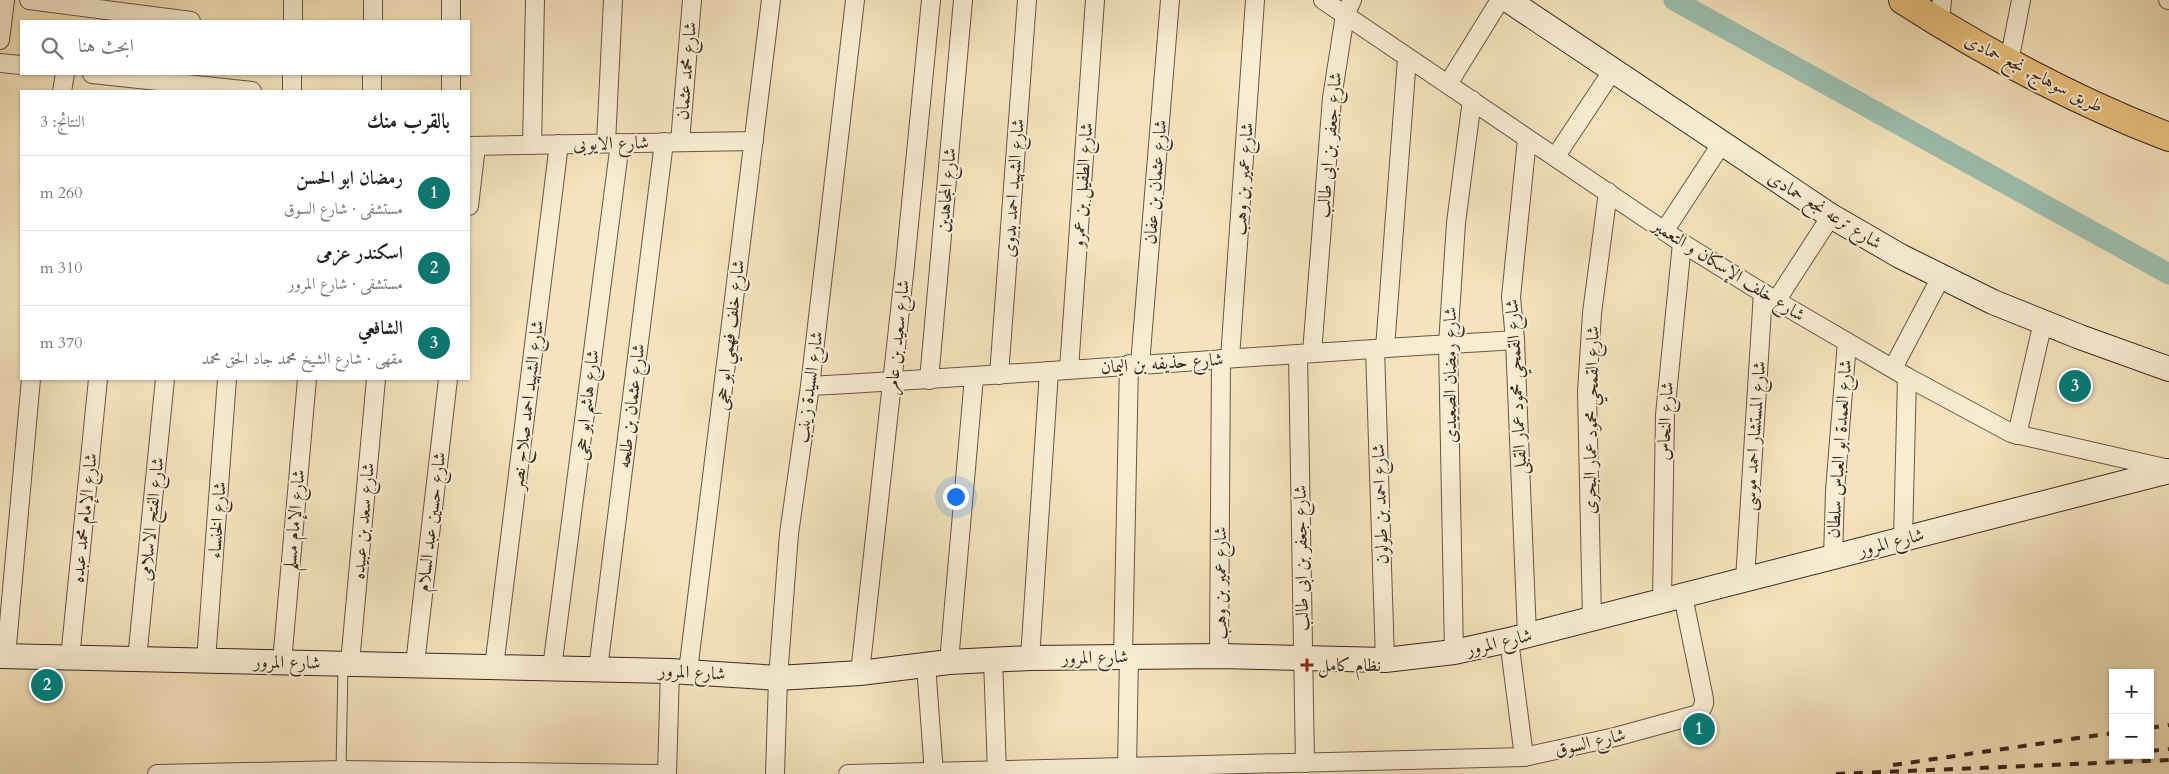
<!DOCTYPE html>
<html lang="ar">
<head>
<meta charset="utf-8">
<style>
	body { margin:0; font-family:Cardo,Amiri,serif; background:#f2f2f2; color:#202124; direction:rtl }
	.controls { position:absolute; right:15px; bottom:15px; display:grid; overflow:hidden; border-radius:0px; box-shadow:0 1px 4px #0004 }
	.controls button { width:45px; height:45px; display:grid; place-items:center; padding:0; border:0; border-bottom:1px solid #e0e0e0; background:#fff; color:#202124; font:25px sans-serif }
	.you { position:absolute; left:955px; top:496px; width:18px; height:18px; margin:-12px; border:4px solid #fff; border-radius:50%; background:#1a73e8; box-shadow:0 0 0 8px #1a73e833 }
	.badge { display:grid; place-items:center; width:32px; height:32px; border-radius:50%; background:#0f766e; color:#fff; font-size:16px; font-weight:700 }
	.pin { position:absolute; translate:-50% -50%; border:2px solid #fff; box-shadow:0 1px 5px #0006 }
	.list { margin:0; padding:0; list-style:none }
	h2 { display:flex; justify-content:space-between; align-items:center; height:65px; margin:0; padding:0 20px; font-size:21px }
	h2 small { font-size:16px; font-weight:400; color:#757577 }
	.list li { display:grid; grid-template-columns:32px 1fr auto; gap:15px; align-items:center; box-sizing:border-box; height:75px; padding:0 20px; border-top:1px solid #e0e0e0 }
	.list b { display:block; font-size:19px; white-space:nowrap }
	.list p { margin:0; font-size:16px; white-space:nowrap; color:#757577 }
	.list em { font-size:16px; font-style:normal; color:#757577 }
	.icon { flex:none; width:28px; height:28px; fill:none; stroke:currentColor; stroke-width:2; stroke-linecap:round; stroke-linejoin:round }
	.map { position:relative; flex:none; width:2169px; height:774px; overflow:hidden; direction:ltr }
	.search { position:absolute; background:#fff; box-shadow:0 1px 4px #0004; left:20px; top:20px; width:450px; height:55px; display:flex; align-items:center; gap:12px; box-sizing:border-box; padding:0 18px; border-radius:0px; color:#757577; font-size:19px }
	.panel { position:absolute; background:#fff; box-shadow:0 1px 4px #0004; left:20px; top:90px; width:450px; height:290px; border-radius:0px; direction:rtl }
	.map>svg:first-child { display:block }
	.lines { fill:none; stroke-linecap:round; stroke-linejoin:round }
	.canal { stroke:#9cbeae; stroke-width:21 }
	.lane-casing { stroke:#675746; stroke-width:11 }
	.street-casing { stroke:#675746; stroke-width:20 }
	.secondary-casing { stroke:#38281f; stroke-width:26 }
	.primary-casing { stroke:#38281f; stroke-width:30 }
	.lane { stroke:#f8edd3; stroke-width:9 }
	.street { stroke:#f8edd3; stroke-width:18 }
	.secondary { stroke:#f8edd3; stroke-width:24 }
	.primary { stroke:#eac27e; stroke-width:28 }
	.rail { stroke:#38281f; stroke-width:4; stroke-dasharray:9 9; stroke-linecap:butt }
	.poi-dot { fill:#8f2418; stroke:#f8edd3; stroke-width:2 }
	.labels { text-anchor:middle; stroke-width:4; stroke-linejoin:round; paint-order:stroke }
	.street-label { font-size:18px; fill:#38281f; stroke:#f8edd3 }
	.poi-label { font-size:18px; fill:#38281f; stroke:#f8edd3; text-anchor:start }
</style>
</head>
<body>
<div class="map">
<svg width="2169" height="774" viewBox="0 0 2169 774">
	<rect width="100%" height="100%" fill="#f4e3bc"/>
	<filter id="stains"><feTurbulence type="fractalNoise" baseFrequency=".004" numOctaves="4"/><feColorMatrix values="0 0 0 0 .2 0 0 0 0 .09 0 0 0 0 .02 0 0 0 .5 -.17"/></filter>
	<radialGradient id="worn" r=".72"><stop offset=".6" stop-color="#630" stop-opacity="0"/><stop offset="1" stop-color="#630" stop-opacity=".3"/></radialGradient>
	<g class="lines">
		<polyline class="canal" points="1674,0 2169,274"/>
		<defs>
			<polyline id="lane" points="341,770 343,666"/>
			<g id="street">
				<polyline points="29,0 191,21"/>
				<polyline points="293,0 293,21"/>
				<polyline points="451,0 451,21"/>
				<polyline points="1323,0 1682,243 1763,293 1907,377 2011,433 2169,469"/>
				<polyline points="2168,0 2169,0"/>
				<polyline points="373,21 373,0"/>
				<polyline points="1940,24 1942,0"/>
				<polyline points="0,40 5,0"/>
				<polyline points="2009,62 2021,0"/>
				<polyline points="0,63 21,65"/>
				<polyline points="92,74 252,91"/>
				<polyline points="451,74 451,91"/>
				<polyline points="1448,84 1500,0"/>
				<polyline points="62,91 65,74"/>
				<polyline points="292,91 292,74"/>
				<polyline points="372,91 372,74"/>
				<polyline points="1527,139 1511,297 1515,340 1527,635"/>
				<polyline points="680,142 692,0"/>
				<polyline points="606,143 613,0"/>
				<polyline points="532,145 535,0"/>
				<polyline points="469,146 754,141"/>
				<polyline points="1556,156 1613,70"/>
				<polyline points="469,206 476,146"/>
				<polyline points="1665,230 1722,143"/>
				<polyline points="1776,301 1831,216"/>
				<polyline points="1385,348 1407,58"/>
				<polyline points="1375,349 1385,660"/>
				<polyline points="1312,353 1332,98 1345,15 1352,0"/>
				<polyline points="1298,354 1305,763"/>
				<polyline points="1230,358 1255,0"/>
				<polyline points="1140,364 1170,0"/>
				<polyline points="1893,368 1941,277"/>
				<polyline points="1069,369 1095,0"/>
				<polyline points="999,375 1027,0"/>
				<polyline points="929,380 963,0"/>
				<path d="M810 386C1045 373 1280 354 1515 340"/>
				<polyline points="2017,435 2043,322"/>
				<polyline points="1903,539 1907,377"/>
				<polyline points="1833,557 1835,491 1847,342"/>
				<polyline points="1745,580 1763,293"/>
				<polyline points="1662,601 1665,415 1682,243"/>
				<polyline points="1592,619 1587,392 1592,313 1608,192"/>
				<polyline points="1509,640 1524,757"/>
				<polyline points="1454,652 1448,344 1456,223 1472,100"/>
				<polyline points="6,656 31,379"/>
				<polyline points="1219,656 1221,359"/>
				<polyline points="1123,657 1129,364"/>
				<polyline points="70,658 98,379"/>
				<polyline points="1030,658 1049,371"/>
				<polyline points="137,659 165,379"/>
				<polyline points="993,659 997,772"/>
				<polyline points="206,660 227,379"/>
				<polyline points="282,662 307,379"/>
				<polyline points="949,662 974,377"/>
				<polyline points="350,663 376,379"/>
				<polyline points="415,664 448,379"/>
				<polyline points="926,665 934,773"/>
				<polyline points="494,667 559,144"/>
				<polyline points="552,668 620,143"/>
				<polyline points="598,669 664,142"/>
				<polyline points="688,671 771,0"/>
				<polyline points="860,673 905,265 931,0"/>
				<polyline points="1127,768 1129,657"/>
				<polyline points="157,774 341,770 658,774"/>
				<polyline points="667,774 670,671"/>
				<polyline points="775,774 778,678 789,534 810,386 855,0"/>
				<polyline points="848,774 1524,757 1615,737 1699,714 1704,704 1704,699 1683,596"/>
			</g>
			<g id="secondary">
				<polyline points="1508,0 1831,216 1900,256 1993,302 2080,337 2169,369"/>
				<polyline points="0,656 670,671 778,678 860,673 949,662 1030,658 1219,656 1385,660 1454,652 1509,640 2169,471"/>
			</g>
			<path id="primary" d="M1903 0C1986 53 2077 102 2169 137"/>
		</defs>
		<use href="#lane" class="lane-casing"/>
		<use href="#street" class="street-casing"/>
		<use href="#secondary" class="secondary-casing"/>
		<use href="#primary" class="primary-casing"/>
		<use href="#lane" class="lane"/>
		<use href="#street" class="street"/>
		<use href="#secondary" class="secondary"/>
		<use href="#primary" class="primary"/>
		<g class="rail">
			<polyline points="2150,728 2169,725"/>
			<polyline points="2150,751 2169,749"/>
			<polyline points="1893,765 2113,733"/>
			<polyline points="1836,774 2169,760"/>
		</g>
	</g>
	<path class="poi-dot" d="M1304.5 657.5h5v5h5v5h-5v5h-5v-5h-5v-5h5z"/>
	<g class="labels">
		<g class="street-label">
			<text transform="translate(686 71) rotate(-85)" y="6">شارع محمد عثمان</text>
			<text transform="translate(2034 73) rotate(27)" y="6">طريق سوهاج, نجع حمادى</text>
			<text transform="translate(611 143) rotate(-1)" y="6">شارع الايوبى</text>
			<text transform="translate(1329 145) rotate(-85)" y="6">شارع جعفر بن ابى طالب</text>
			<text transform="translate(1243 179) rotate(-86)" y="6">شارع عمير بن وهب</text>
			<text transform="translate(1155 182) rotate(-85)" y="6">شارع عثمان بن عفان</text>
			<text transform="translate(1082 185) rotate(-86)" y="6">شارع الطفيل بن عمرو</text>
			<text transform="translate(1013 188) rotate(-86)" y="6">شارع الشهيد احمد بدوى</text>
			<text transform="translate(946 190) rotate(-85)" y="6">شارع المجاهدين</text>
			<text transform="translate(1825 210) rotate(32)" y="6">شارع ترعه نجع حمادى</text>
			<text transform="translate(1729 270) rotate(32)" y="6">شارع خلف الإسكان و التعمير</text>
			<text transform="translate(729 335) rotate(-83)" y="6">شارع خلف فهمي ابو حجى</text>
			<text transform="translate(897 337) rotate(-84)" y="6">شارع سعيد بن عامر</text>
			<text transform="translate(1162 363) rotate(-4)" y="6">شارع حذيفه بن اليمان</text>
			<text transform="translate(1450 375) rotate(-90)" y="6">شارع رمضان الصعيدى</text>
			<text transform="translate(809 387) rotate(-82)" y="6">شارع السيدة زينب</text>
			<text transform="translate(1516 387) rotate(-93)" y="6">شارع القمحي محمود عمار القبلى</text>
			<text transform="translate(527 405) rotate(-83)" y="6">شارع الشهيد احمد صلاح نصر</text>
			<text transform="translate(586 405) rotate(-83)" y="6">شارع هاشم ابو حجى</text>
			<text transform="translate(631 406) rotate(-83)" y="6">شارع عثمان بن طلحه</text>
			<text transform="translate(1591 420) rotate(-89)" y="6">شارع القمحي محمود عمار البحرى</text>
			<text transform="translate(1665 421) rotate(-87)" y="6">شارع النحاس</text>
			<text transform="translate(1754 436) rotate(-86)" y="6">شارع المستشار احمد موسى</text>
			<text transform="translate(1839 449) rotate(-86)" y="6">شارع العمدة ابو العباس سلطان</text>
			<text transform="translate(1380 504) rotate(-92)" y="6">شارع احمد بن طولون</text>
			<text transform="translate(84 518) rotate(-84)" y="6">شارع الإمام محمد عبده</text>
			<text transform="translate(151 519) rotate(-84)" y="6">شارع الفتح الاسلامى</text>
			<text transform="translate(217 520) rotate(-86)" y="6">شارع الخنساء</text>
			<text transform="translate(294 520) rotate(-85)" y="6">شارع الإمام مسلم</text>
			<text transform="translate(363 521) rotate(-85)" y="6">شارع سعد بن عبيده</text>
			<text transform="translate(431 522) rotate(-83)" y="6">شارع حسين عبد السلام</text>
			<text transform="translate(1891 542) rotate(-14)" y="6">شارع المرور</text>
			<text transform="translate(1301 558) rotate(-91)" y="6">شارع جعفر بن ابى طالب</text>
			<text transform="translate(1220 583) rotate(-90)" y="6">شارع عمير بن وهب</text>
			<text transform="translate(1499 642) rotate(-13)" y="6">شارع المرور</text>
			<text transform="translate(1095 657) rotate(-1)" y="6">شارع المرور</text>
			<text transform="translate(287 662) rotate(1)" y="6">شارع المرور</text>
			<text transform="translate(692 672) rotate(3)" y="6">شارع المرور</text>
			<text transform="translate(1590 742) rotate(-13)" y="6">شارع السوق</text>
		</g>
		<g class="poi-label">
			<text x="1318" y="671">نظام كامل</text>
		</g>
	</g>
	<rect width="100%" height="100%" filter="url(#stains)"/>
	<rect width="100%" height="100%" fill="url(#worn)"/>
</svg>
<div class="controls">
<button>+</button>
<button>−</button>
</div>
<div class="you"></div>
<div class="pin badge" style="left:1699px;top:729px">1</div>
<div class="pin badge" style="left:47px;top:685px">2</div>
<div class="pin badge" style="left:2075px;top:386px">3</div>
<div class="search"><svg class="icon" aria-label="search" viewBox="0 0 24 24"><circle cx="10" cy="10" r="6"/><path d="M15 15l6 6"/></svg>ابحث هنا</div>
<section class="panel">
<h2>بالقرب منك<small>النتائج: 3</small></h2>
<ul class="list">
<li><span class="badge">1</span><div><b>رمضان ابو الحسن</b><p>مستشفى · شارع السوق</p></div><em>260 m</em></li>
<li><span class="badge">2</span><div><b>اسكندر عزمى</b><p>مستشفى · شارع المرور</p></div><em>310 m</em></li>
<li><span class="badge">3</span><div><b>الشافعي</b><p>مقهى · شارع الشيخ محمد جاد الحق محمد</p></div><em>370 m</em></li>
</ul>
</section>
</div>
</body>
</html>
